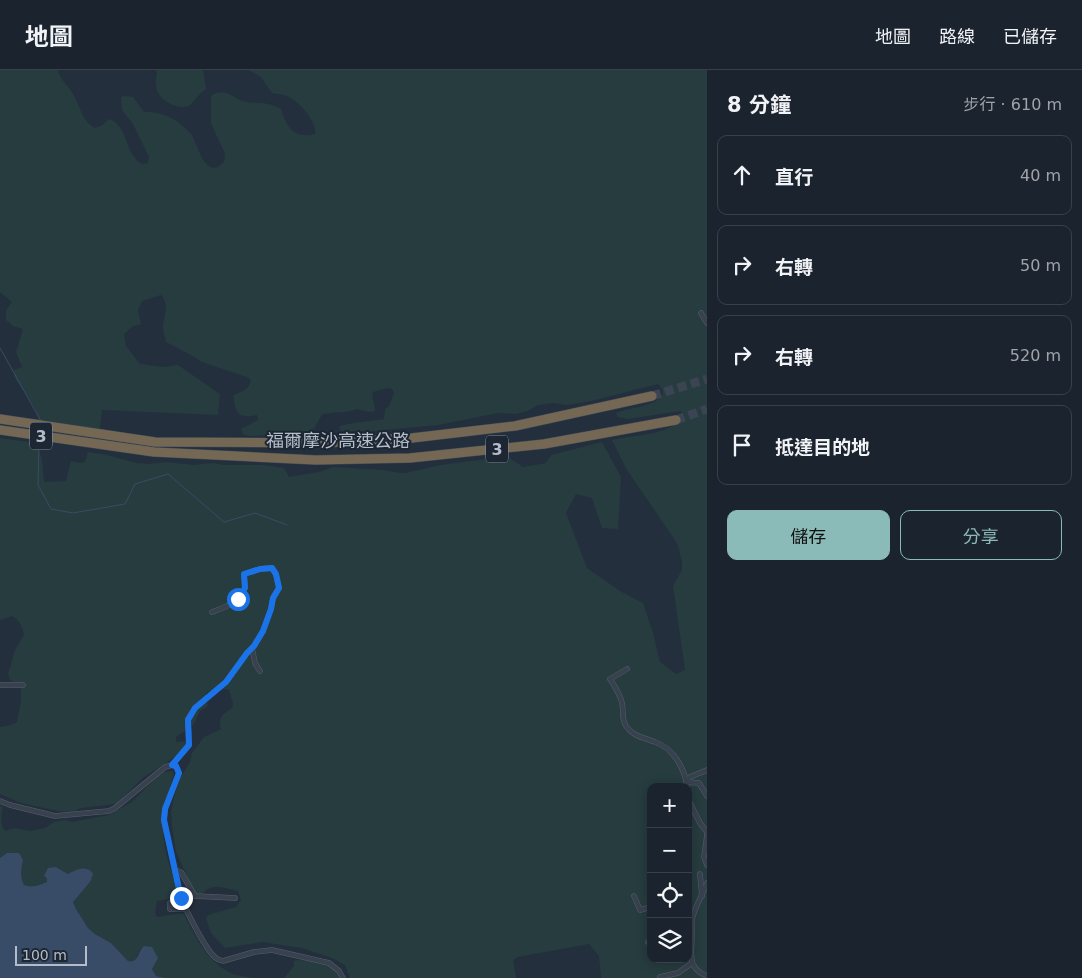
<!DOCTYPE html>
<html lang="zh-TW">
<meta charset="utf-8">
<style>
body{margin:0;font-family:"DejaVu Sans","Noto Sans TC",sans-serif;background:#282f3a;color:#f1f3f6}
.controls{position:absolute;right:15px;bottom:15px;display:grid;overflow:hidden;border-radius:10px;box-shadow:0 2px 12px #0003}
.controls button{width:45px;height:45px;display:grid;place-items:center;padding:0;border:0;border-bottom:1px solid #39404a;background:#1b232e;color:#f1f3f6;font:25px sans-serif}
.scale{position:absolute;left:15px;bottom:12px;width:72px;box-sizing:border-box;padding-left:5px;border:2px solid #b4bcc9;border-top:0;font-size:14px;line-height:18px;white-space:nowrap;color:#b4bcc9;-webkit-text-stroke:4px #1d2633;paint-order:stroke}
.stop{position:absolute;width:15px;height:15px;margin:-11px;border:4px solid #1a73e8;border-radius:50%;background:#fff}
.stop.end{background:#1a73e8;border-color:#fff;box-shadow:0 1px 5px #0008}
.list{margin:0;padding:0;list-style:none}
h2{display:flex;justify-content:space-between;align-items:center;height:65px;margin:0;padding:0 20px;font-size:21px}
h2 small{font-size:16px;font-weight:400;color:#a0a4aa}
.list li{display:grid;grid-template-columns:32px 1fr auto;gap:15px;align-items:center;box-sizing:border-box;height:80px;margin:0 10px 10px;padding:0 10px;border:1px solid #39404a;border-radius:10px}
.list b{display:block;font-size:19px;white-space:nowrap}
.list em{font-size:16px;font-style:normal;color:#a0a4aa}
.actions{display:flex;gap:10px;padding:15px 20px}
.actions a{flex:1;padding:11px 0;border:1px solid #8bbbb9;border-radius:10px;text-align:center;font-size:18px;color:#8bbbb9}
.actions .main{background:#8bbbb9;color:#111}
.icon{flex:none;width:28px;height:28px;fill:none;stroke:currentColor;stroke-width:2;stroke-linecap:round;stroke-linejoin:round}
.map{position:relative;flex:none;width:707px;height:908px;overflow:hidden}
header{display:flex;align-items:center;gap:30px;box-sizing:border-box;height:70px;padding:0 25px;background:#1b232e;border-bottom:1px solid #39404a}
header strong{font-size:24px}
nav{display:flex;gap:28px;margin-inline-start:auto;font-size:18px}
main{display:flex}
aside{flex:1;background:#1b232e}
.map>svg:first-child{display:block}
.green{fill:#263c3f;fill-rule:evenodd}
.water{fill:#394c67}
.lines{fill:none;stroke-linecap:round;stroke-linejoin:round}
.stream{stroke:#394c67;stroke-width:1}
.motorway-tunnel{stroke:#3a4453;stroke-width:9;stroke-dasharray:9 4.5;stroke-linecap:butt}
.minor-casing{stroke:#565f6c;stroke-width:5.5}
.motorway-casing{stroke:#434c59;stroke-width:10}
.minor{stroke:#38414e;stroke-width:4.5}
.motorway{stroke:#746855;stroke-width:9}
.route{stroke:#1a73e8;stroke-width:6}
.labels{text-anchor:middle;stroke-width:4;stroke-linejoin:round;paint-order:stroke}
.shield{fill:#1d2633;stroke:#878f9c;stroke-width:1}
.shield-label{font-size:16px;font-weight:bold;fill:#b4bcc9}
.street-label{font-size:18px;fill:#b4bcc9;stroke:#1d2633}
</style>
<header>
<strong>地圖</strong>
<nav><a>地圖</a><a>路線</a><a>已儲存</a></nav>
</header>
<main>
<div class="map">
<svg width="707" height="908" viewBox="0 0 707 908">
<rect width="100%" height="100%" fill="#242f3e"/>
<g class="green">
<path d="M0,0H58C60,10 68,15 73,24C81,37 81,50 95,58L101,56L109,49C129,56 124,84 142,94L148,93L149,87L133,54L122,40L121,28L123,26L133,27L144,42C162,41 178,49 191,64C198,74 205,112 224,92L225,84L211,53V28L212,25C227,17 233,29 246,32C260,34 267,31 281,39C287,58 294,69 315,64C317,51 297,28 284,25C280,24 276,24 272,23L260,6L248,0H707V908H601L599,886L589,874L518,887L513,890L516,908H350L345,895L332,888L302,878L262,872L225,878L211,863L206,849L208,845L236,837L241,830L238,821C230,819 218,815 210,818C205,820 202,825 196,826L176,782L172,756L171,742L174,727L180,708L190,692L192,683L204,667L221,659C218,647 222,645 232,638L233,634L229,620L220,618L207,622L205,627L208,636L200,641L194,654L176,667V672L190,671L188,675L169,691L144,707L116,734L81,738L72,742L58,741L21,733L0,724V657L11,655L17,652L21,631V616L10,610L8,603C11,597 11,593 13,587C14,579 20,572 24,565C22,556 20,550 12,546L0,550V368L36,373L42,389L44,412L66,411L71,391L80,393L85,392L88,382L107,385L136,393L148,394L166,392L194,395L214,393L223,395H264L284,398L289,407L319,402L333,397L384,400L399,403H405L440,395L502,387L511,389L523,397L546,393L551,385L602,372L621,407L618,459L602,458L592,428L576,424L566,443L587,498L620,521L643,533L653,563L660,592L676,604L685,600L673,516L682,500V491L677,473L627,400L612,370C636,365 666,365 685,348L684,344L680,341L628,349L618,347L616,343C626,337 678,335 658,314L591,331L567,335L552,333L538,335L527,341L516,344L498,343L438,355L372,361H341L339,357C344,353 374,351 384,349L385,339L389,336L394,323L392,319L387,318L373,322C371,329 375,334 375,341L370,342L356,339C350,343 333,342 323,344C317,351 315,361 307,366C294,372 280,365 267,365C258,365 250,368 243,364L241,359L258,350L257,345C237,349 236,343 233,325C241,322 249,320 251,310L247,307L202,292L189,284L166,272C165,267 163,261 163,256C164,244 170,234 161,225L142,231L138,240L141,254L133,256L124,264L126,276L140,294L163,297L178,295L220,324L218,345L102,340L100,359L39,350L34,336L14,307V300L22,297L16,282L23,259L13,256L6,250V240L12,232L0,222ZM651,717H688V889H651Z"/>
<path d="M156,0H203L206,19L201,23L189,36C176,40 157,30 156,15C155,9 158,6 156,0Z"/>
<path d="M172,701L174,704C169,721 163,739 163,757C163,766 165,778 167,787C170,800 180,815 176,828L157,831L155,842L156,846L159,847L180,843L184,844C194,865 206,889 227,901C235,906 245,906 254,908H165L156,906L141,878L135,890L132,892L128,891L111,873L95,864L88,858L76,839L73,831L90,812L87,798L68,804L57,797L47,808V812C40,815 32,818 24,815C20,807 21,799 23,790L7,783L0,788V736L3,737C1,745 0,754 5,761L15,758L30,761L45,758L54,752L65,750L72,752L109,745L132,732L158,706L165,702Z"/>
<path d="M297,890C317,891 329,890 341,908H284L294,896V891Z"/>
</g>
<path class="water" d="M7,783H19L23,790C21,799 20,807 24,815C32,818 40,815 47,812V808L44,806L48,798L56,797L68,804C76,800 87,794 93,804L90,812L73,832L76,839L88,858L95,864L111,873L128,891C138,894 138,881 144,876L152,877L158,888L152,899L156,906L165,908H0V788Z"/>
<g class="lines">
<g class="stream">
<polyline points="0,278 41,351"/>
<polyline points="39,370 38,415 51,439 73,443 125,434 135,414 168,404 224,452 255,443 287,455"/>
</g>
<g class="motorway-tunnel">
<polyline points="652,326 707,309"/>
<polyline points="676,350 707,339"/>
</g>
<g class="minor-casing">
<g id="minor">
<polyline points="701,243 707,253"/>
<polyline points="252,578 255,593 260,601"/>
<path d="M627,599L610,609C615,617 620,624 622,633C624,641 621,648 626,656C634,667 643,667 655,672C673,678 685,698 687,717"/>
<polyline points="0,615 23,615"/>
<path d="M172,695L189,675L188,649L195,638L226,612L247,583L254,576L263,561L271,539L273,528L279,518L276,505L272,498L260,499L244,504C244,508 245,513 245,517C243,532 223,538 212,542"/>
<polyline points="686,712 699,713 707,726"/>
<polyline points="686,712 690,707 707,700"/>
<polyline points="688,729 700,753 707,762"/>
<path d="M0,731L10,735L55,746L109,741L115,738L165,697L172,695L176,696L179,703L165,739L164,751L181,828C186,840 206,881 216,888C218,890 220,890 223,891L254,882L272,880L329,893L339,901L343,908"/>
<polyline points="707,765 704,787 707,795"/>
<polyline points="175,800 181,802 195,826 235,828"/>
<polyline points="700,804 702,826"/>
<path d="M707,813C703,824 696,835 693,846C691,852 692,859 692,866C692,882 686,898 707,906"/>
<polyline points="634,826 640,840 651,837"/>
<polyline points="170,833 170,839 186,839"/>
<polyline points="648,872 651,873"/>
<polyline points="660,907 678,903 692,893"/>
</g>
</g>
<g class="motorway-casing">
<g id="motorway">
<polyline points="0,349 155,372 322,373 412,368 515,356 652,326"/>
<polyline points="0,360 154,382 316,390 410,388 544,374 676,350"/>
</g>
</g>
<use href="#minor" class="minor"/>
<use href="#motorway" class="motorway"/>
</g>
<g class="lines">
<polyline class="route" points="181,828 164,750 165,739 179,703 176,696 172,695 189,675 188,650 195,638 226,612 247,583 254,576 263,561 271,539 273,528 279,518 276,504 272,498 260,499 244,504 245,518 238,529"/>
</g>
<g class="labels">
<g class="shield">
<rect x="30" y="352.5" width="22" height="27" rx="4"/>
<rect x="486" y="365.5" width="22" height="27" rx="4"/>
</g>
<g class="shield-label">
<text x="41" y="372">3</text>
<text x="497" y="385">3</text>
</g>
<g class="street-label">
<text x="338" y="377">福爾摩沙高速公路</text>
</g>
</g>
</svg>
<div class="controls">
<button>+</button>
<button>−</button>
<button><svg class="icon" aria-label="locate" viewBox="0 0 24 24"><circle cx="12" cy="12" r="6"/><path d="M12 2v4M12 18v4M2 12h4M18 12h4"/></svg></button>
<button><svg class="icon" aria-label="layers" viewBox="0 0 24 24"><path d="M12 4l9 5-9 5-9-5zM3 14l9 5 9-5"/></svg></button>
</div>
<div class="scale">100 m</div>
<div class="stop" style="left:238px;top:529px"></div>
<div class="stop end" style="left:181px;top:828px"></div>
</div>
<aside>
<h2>8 分鐘<small>步行 · 610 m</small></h2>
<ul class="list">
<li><svg class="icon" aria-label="ahead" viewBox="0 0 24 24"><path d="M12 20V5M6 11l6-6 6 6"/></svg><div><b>直行</b></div><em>40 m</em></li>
<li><svg class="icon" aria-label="right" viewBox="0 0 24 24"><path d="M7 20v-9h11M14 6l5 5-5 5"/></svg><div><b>右轉</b></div><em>50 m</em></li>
<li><svg class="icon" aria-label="right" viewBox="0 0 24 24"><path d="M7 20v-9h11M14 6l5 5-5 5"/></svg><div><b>右轉</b></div><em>520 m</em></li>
<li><svg class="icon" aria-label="arrive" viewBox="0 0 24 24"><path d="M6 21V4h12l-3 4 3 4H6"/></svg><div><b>抵達目的地</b></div></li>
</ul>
<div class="actions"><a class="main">儲存</a><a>分享</a></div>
</aside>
</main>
